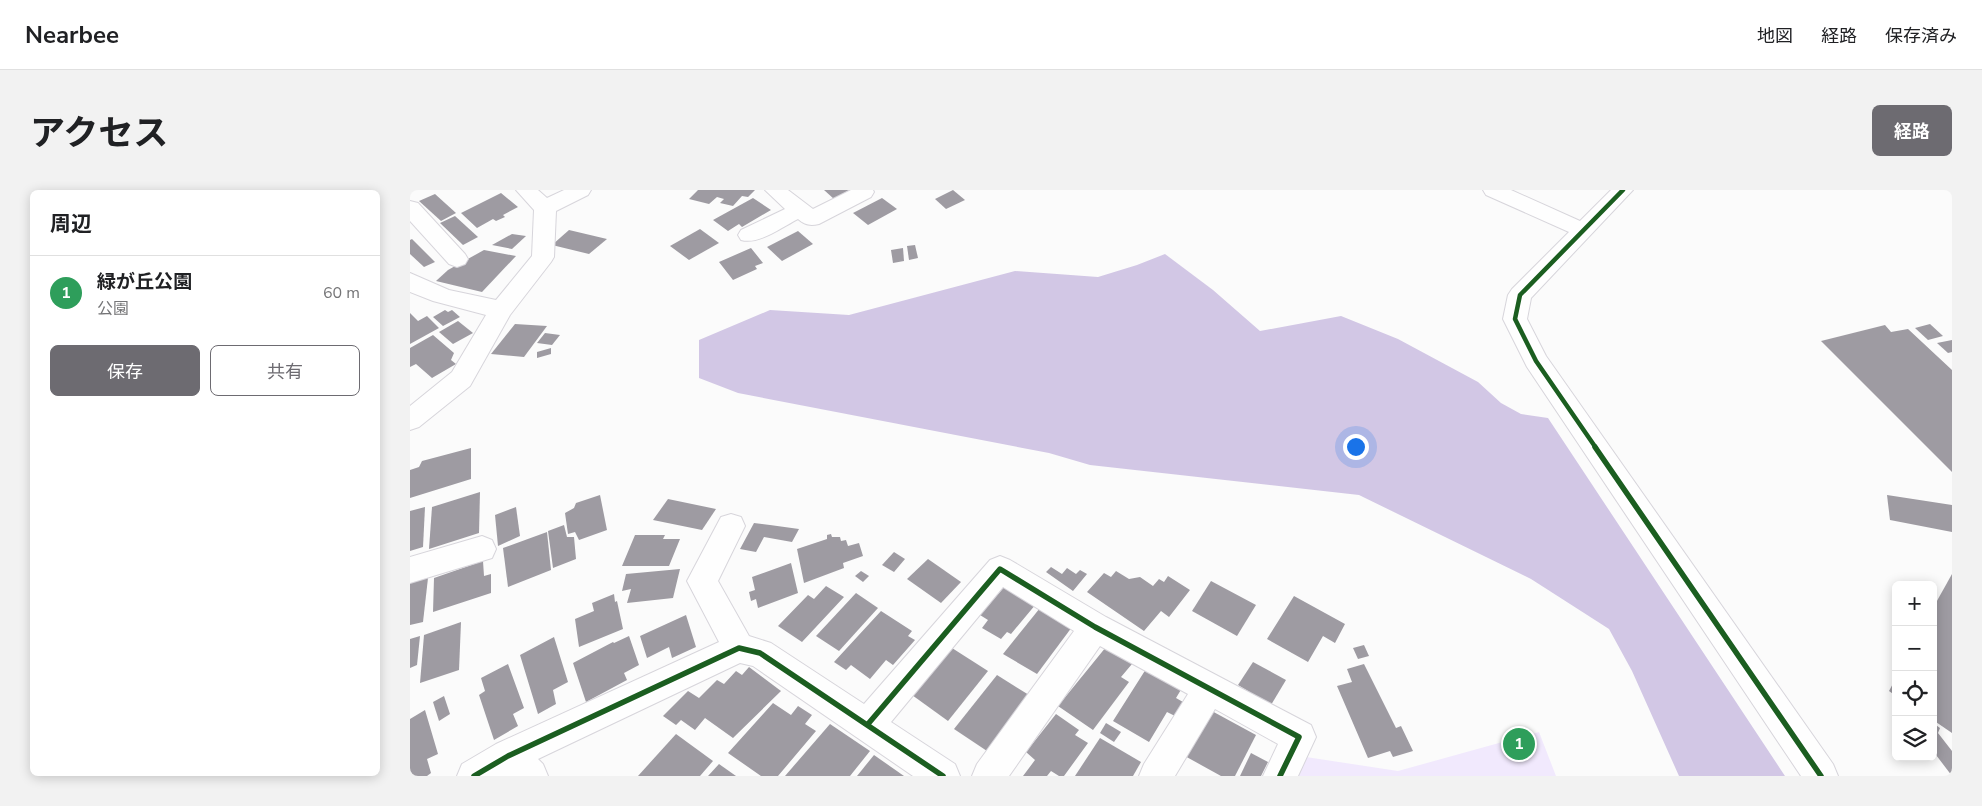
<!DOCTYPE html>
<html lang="ja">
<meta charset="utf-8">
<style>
body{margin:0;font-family:"Nunito Sans","Noto Sans JP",sans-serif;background:#f2f2f2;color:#202124}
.controls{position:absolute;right:15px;bottom:15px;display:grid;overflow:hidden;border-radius:8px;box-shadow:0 2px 12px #0003}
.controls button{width:45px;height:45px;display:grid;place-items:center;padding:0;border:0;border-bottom:1px solid #e0e0e0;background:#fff;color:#202124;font:25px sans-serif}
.you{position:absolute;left:945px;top:256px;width:18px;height:18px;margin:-12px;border:4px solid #fff;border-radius:50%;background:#1a73e8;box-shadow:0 0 0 8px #1a73e833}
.badge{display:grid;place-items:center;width:32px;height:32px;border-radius:50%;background:#6d6b71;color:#fff;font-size:16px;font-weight:700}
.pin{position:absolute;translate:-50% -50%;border:2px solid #fff;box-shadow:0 1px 5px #0006}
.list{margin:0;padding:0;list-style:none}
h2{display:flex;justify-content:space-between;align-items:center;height:65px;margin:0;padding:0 20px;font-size:21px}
h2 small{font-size:16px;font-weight:400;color:#757577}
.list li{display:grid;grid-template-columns:32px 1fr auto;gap:15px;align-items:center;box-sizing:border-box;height:75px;padding:0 20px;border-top:1px solid #e0e0e0}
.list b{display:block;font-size:19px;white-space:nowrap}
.list p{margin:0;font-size:16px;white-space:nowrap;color:#757577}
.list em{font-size:16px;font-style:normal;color:#757577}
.actions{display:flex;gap:10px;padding:15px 20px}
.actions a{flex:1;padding:11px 0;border:1px solid #6d6b71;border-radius:8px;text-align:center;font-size:18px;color:#6d6b71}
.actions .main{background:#6d6b71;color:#fff}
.icon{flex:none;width:28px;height:28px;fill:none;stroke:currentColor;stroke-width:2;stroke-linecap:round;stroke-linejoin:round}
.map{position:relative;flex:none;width:1542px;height:586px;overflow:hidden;border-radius:8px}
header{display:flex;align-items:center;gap:30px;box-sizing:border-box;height:70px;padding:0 25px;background:#fff;border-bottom:1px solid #e0e0e0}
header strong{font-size:24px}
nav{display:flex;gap:28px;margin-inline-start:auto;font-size:18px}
.intro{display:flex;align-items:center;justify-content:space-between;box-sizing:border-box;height:120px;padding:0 30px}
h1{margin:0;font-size:35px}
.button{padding:12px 22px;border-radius:8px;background:#6d6b71;color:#fff;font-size:18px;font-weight:700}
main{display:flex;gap:30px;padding:0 30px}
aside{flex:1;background:#fff;border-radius:8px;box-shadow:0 2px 12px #0003}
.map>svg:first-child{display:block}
.green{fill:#f1e9fd}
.water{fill:#d2c7e5}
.building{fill:#9e9ba2}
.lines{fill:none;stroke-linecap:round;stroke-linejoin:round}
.minor-casing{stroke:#d7d5db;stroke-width:2}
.minor{fill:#fefefe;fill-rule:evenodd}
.cycleway-far1-casing{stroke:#fff;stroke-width:7}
.cycleway-casing{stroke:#fff;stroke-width:9}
.cycleway-far1{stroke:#1b5e20;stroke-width:4.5}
.cycleway{stroke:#1b5e20;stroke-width:5.5}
</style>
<header>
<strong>Nearbee</strong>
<nav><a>地図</a><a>経路</a><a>保存済み</a></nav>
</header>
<div class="intro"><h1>アクセス</h1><a class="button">経路</a></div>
<main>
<aside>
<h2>周辺<small></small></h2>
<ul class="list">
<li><span class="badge" style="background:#2e9e5b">1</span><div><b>緑が丘公園</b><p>公園</p></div><em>60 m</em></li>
</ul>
<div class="actions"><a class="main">保存</a><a>共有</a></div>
</aside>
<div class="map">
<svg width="1542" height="586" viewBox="0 0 1542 586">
<rect width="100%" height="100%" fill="#fbfbfb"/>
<polygon class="green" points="1129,542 1146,586 886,586 896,567 988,581"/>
<polygon class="water" points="755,64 803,100 850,141 931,126 988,149 1068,192 1091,213 1111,224 1138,228 1375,586 1269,586 1222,481 1199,439 1121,389 949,305 680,275 639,263 328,203 289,188 289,150 360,120 439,125 605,81 688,87 727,75"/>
<g class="building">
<polygon points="288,0 345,0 338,7 332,6 323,16 310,13 314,9 307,7 299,14 279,9"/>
<polygon points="414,0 439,0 424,9"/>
<polygon points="543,0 555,10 536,19 525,9"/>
<polygon points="91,3 108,17 93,25 95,27 86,31 83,29 67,38 51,23"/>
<polygon points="25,4 46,23 31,31 9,11"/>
<polygon points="343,8 361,20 332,37 329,34 318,41 303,30"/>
<polygon points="472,8 487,19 458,35 443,23"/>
<polygon points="45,26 68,47 53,55 30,33"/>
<polygon points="290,39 309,53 279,70 260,56"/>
<polygon points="159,40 197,49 179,64 142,55"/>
<polygon points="388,41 403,54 372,71 357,57"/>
<polygon points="102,44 116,46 102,59 82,55"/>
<polygon points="2,49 25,72 14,77 0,64 0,50"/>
<polygon points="505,55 508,68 499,70 497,56"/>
<polygon points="341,58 353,73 345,76 347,79 323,90 309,72"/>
<polygon points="493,58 494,71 483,73 481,60"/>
<polygon points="74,60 106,66 72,102 26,91 38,80"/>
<polygon points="35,120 38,122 42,120 50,127 33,136 23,127"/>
<polygon points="0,123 8,131 17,126 29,138 0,154"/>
<polygon points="48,131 63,143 43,154 29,142"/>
<polygon points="105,134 137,136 114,167 81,164"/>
<polygon points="1520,134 1533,146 1518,150 1505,138"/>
<polygon points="1475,135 1481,142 1498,139 1542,180 1542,282 1411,151"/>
<polygon points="135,143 150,145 142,155 127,153"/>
<polygon points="23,145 44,163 41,170 46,174 22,188 6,174 0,177 0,158"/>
<polygon points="1542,150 1542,162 1538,163 1527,153"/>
<polygon points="141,158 141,164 127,168 127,162"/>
<polygon points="61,258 61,289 0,308 0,280 9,277 12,271"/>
<polygon points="70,302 69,343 19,359 22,317"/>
<polygon points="190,305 197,340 169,350 165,342 158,344 155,323 164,318 166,313"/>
<polygon points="1477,305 1542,315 1542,342 1480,330"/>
<polygon points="258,309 306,319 292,340 243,330"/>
<polygon points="15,317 13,357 0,361 0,321"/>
<polygon points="106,317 110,346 88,356 85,325"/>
<polygon points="344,333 360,335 389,339 382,352 354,347 346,362 330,359"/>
<polygon points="154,335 157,347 164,347 166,369 143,378 138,341"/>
<polygon points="137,342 141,380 98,397 93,358"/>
<polygon points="421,344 422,347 430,347 431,351 436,350 438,356 449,353 453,366 433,373 434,378 394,393 387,359 417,349 417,345"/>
<polygon points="225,345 255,345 253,349 270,349 259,376 212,376"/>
<polygon points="484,362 495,369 484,382 472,375"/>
<polygon points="518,369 551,392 531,413 497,389"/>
<polygon points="73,371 74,386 81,384 81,403 23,422 24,388"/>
<polygon points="381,373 388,403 348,418 346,409 341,411 339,402 345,400 342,387"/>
<polygon points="641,377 652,384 657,378 666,384 670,380 677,384 663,401 636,382"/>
<polygon points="270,379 263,408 217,413 221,399 212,401 216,384"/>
<polygon points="451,381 459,386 453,392 445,386"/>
<polygon points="706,381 719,389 730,387 743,396 749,389 754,392 758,386 780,400 759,427 751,421 734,441 677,402 694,383 701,387"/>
<polygon points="1542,384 1542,543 1523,530 1523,418"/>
<polygon points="18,388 13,432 0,435 0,393"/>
<polygon points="801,391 846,415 827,446 782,421"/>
<polygon points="416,396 434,407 392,452 368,436 398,405 404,409"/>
<polygon points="595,396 626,414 601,444 597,442 591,449 572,438 578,430 570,425"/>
<polygon points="446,403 468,418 429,461 406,446"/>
<polygon points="204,404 205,412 207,411 213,439 169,457 165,429 184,421 182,413"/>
<polygon points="884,406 935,434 925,453 913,446 898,472 857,449"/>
<polygon points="630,418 662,437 627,484 593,464"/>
<polygon points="471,421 502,441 498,446 505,450 483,475 476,470 460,489 441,475 436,480 424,472"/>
<polygon points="276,425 286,457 262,468 259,457 237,468 230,446"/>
<polygon points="51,432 49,480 10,493 14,445"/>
<polygon points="10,446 7,475 0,478 0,449"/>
<polygon points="219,446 229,475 214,483 217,490 176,512 163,473 203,452 204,453"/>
<polygon points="144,447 158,492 143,500 146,514 128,524 110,465"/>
<polygon points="954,455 959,466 948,469 943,458"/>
<polygon points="696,457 722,474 711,487 719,492 683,540 648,516"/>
<polygon points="542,458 578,481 538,531 502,505"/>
<polygon points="843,472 876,490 861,515 828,495"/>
<polygon points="98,474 114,518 103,524 108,536 84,550 69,505 75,501 71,488"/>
<polygon points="954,474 986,538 991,536 1003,561 983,567 980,561 958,568 927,496 942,492 937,479"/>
<polygon points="339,477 371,501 323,548 295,528 285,540 271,530 266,535 253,526 278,501 289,508 307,490 314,494 326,481 332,485"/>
<polygon points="736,479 772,498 766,508 773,512 765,526 757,522 739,552 703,531"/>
<polygon points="587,485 619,505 577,561 544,539"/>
<polygon points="1486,488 1486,506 1479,501"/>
<polygon points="34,506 40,524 29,531 23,512"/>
<polygon points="363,513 381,525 388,516 402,525 395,534 406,541 368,586 351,586 318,563"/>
<polygon points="15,520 28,564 17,569 21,583 17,586 0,586 0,529"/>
<polygon points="800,520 846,545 825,586 811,586 773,565"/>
<polygon points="646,524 669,540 665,545 678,553 654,586 649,586 641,581 637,586 613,586 625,570 616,562"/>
<polygon points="696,533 711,542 704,552 690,543"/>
<polygon points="1523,533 1530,538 1528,543 1542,561 1542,586 1523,561"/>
<polygon points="420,534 460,561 440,586 375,586"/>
<polygon points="266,544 303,571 290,586 228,586"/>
<polygon points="690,548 731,572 723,586 665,586"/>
<polygon points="841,563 858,572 851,586 830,586"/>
<polygon points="464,565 494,586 447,586"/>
<polygon points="309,574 326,586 298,586"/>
</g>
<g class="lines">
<g class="minor-casing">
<g id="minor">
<polygon points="106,0 128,0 137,8 154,0 181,0 178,5 146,21 144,67 141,72 100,125 60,196 9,237 0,240 0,216 42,182 76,125 23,111 0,102 0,83 39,100 86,110 122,66 124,20"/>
<path d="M355,0H378L403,19L441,0H463L464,2L461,7L409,34C400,36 395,35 388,29C372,37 349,55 331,50L328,45L331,40L375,19Z"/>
<polygon points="1073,0 1101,0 1170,31 1201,0 1223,0 1121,108 1117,129 1136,166 1423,574 1428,586 1391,586 1117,177 1093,129 1098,105 1102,99 1159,42 1076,5"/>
<polygon points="0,11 8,13 55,64 58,69 55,74 47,77 39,74 0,31"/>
<polygon points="321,324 331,327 335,336 308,391 339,446 361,453 454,514 580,370 590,366 600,370 696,427 901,535 906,547 888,586 853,586 868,554 805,519 765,586 729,586 734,574 778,504 690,456 599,586 562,586 567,574 664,441 593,397 481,532 545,574 550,586 503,586 343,476 330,473 128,569 133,574 138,586 47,586 52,574 86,554 309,452 277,391 311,327"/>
<polygon points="72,346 82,350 86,359 82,368 0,393 0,367"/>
</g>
</g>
<use href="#minor" class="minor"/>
<g class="cycleway-far1-casing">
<polyline id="cycleway-far1" points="1186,258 1126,171 1105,129 1110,105 1213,0"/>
</g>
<g class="cycleway-casing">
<g id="cycleway">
<polyline points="1185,257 1411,586"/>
<polyline points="458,534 590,379 685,437 889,547 870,586"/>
<polyline points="64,586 98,566 329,458 350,463 533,586"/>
</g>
</g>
<use href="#cycleway-far1" class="cycleway-far1"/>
<use href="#cycleway" class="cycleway"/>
</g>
</svg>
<div class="controls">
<button>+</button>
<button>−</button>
<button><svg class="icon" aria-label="locate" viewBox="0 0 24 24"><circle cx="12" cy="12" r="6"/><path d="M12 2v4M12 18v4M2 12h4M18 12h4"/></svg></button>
<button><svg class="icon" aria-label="layers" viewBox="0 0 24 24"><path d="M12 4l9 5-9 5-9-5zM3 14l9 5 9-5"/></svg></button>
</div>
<div class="you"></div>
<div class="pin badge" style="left:1109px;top:554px;background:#2e9e5b">1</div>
</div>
</main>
